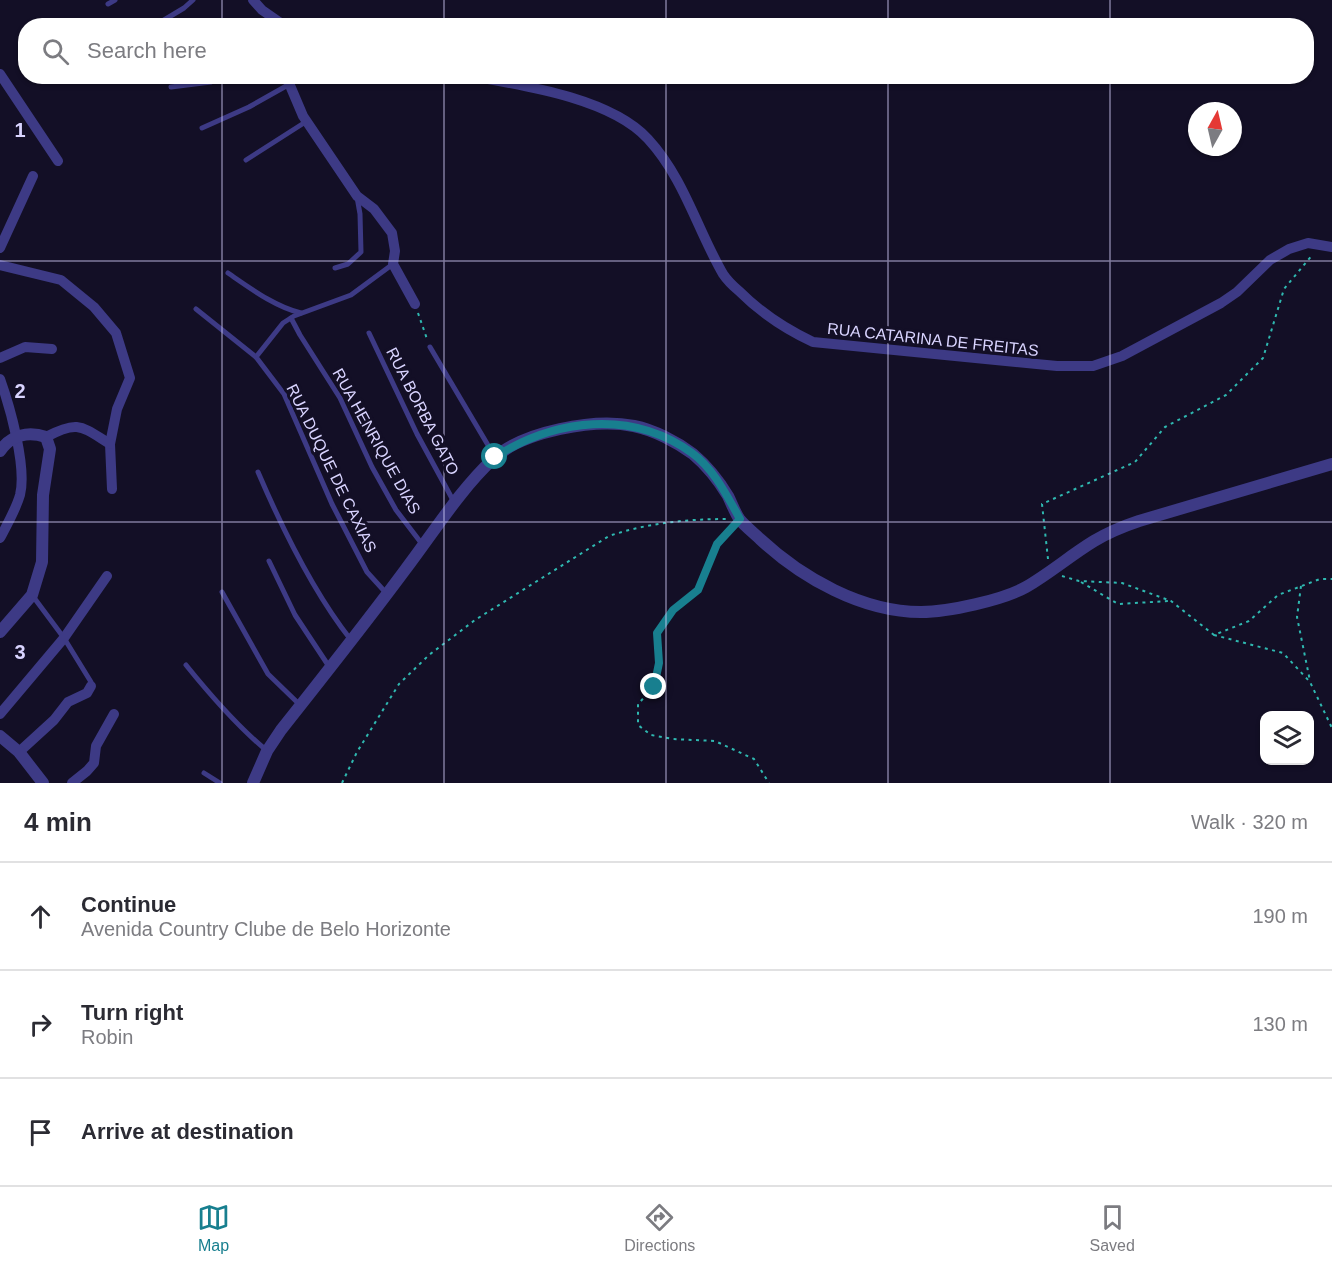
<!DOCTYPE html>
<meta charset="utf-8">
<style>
body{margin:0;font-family:Helvetica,sans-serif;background:#f7f7f7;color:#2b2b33}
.controls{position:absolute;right:18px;bottom:18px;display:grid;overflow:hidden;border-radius:12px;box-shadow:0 2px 4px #0004}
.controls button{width:54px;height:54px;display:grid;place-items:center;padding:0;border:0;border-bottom:2px solid #e1e1e2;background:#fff;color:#2b2b33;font:30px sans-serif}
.compass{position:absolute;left:1188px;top:102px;width:54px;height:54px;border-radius:50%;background:#fff;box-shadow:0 2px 4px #0004;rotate:8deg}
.stop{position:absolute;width:18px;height:18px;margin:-14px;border:4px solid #187f8f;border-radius:50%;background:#fff}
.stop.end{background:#187f8f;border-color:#fff;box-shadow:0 2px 6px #0008}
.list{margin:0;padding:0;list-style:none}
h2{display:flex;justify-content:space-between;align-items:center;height:78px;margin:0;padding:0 24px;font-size:26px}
h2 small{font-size:20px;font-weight:400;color:#7c7c81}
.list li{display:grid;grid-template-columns:39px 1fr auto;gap:18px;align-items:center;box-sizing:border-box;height:108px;padding:0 24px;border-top:2px solid #e1e1e2}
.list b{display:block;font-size:22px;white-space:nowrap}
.list p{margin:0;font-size:20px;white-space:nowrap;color:#7c7c81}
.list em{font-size:20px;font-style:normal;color:#7c7c81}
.icon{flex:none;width:33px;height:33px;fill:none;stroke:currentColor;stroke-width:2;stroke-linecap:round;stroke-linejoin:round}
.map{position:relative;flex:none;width:1332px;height:783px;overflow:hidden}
.search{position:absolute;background:#fff;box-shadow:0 2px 4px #0004;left:18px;right:18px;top:18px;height:66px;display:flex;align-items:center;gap:15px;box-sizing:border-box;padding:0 21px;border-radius:24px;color:#7c7c81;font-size:22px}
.sheet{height:402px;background:#fff}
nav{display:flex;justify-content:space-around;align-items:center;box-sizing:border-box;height:84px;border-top:2px solid #e1e1e2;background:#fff;font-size:16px;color:#7c7c81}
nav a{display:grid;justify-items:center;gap:3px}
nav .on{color:#187f8f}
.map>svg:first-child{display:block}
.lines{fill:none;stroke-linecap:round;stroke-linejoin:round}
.path{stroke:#2fb8b0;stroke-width:2;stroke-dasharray:3 4.5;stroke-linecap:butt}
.service{stroke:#3d3a85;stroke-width:5}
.minor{stroke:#3d3a85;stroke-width:10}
.tertiary{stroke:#3d3a85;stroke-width:12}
.route{stroke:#187f8f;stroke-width:8}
.grid{fill:none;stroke:#d9d4ff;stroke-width:1.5;stroke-opacity:0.55}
.labels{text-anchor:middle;stroke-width:6;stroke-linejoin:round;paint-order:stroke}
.street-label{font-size:16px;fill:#d9d4ff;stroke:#130f26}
.grid-label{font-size:20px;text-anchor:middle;font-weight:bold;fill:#d9d4ff;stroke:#130f26;stroke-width:6;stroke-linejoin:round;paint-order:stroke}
</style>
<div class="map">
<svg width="1332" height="783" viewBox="0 0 1332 783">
<rect width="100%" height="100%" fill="#130f26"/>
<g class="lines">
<g class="path">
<polyline points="418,313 427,339"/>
<polyline points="732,528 717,544 698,590 673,610 657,633 659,663 654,687 638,704 638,725 651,735 673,739 715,741 754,759 769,783"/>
<polyline points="1048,559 1042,504 1135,462 1165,427 1226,395 1263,358 1284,289 1313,254"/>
<polyline points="1062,576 1079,581 1122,583 1171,601 1214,635 1249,621 1278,595 1320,579 1332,579"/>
<polyline points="1081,582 1118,604 1169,601"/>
<polyline points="1301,586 1297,617 1310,681"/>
<polyline points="1214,635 1283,653 1310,682 1332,728"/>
<path d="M342,783L357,752L399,684L429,655L475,620L609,536C648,523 686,519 728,519"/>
</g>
<g class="service">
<polyline points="108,4 115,0"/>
<polyline points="154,26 184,8 193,0"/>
<polyline points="257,26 265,21"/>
<polyline points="171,87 211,82 223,76"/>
<polyline points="202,128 249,107 288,85"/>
<polyline points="246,160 307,121"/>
<polyline points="335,268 348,264 361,252 360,214 357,197"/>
<path d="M228,273C250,288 275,307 301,313"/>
<polyline points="196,309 256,357 284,394 332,504 367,572 387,594"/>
<polyline points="291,318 300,335 340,398 372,467 396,510 422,544"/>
<polyline points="369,333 417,434 454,502"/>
<polyline points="430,347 495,457"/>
<polyline points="256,357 283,323 294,316 351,295 393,264"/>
<path d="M258,472C282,528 313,592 351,640"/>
<polyline points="269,561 295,615 330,668"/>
<polyline points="222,592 268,674 300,705"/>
<polyline points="32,595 64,638 91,682 91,686"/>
<path d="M186,665C211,696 236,725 266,750"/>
<polyline points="204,773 220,783"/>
</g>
<g class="minor">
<polyline points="253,0 262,10 285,26"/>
<polyline points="0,74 58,161"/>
<polyline points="286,76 303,116 357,196 374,209 392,233 395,251 393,264 415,304"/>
<path d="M470,76C522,85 611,98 648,139C684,178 697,229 723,274C727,280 733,286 739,291C761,313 785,329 813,342L1057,366H1093L1122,356L1221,303L1237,292L1270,260L1289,249L1308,243L1332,247"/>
<polyline points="0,248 33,176"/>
<polyline points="0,265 61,280 94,307 116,333 130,378 117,409 110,444 112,489"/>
<polyline points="0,358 25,347 52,349"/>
<path d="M0,379C10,407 27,467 20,495C16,509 7,525 0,538"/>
<path d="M46,437C78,420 81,426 110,444"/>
<polyline points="0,714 64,638 107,576"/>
<polyline points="19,752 54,720 68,702 87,693 91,686"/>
<polyline points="72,783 87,771 94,763 96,746 114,714"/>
</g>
<g class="tertiary">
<path d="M0,451C11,435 28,431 46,437L50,449L43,495L42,562L32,595L0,632"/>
<polyline points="0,736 19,752 43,783"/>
<path d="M253,783L267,751L281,730C323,677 365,624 405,570C434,532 459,491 493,459C523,431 595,418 634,426C654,430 677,442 693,454C706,465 719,481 728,496C732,504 735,513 740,520C746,527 754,533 760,539C802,578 862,612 921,612C948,612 1003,600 1026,587C1050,573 1071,555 1094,541C1109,532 1124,526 1139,521L1332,464"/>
</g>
</g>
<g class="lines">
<path class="route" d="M495,457C555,419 631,409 692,453C714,469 727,496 740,519L717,544L698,590L673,610L657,633L659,663L654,687"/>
</g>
<path class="grid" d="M222,0V26M444,0V26M666,0V26M888,0V26M1110,0V26M222,76V783M444,76V783M666,76V783M888,76V783M1110,76V783M0,261H1332M0,522H1332"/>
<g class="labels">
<g class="street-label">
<text transform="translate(933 339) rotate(6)" y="6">RUA CATARINA DE FREITAS</text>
<text transform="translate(423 411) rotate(63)" y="6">RUA BORBA GATO</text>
<text transform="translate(377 441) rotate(61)" y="6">RUA HENRIQUE DIAS</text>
<text transform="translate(332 468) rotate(64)" y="6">RUA DUQUE DE CAXIAS</text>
</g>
</g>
<g class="grid-label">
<text x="20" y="137">1</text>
<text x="20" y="398">2</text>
<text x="20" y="659">3</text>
</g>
</svg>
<div class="controls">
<button><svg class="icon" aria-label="layers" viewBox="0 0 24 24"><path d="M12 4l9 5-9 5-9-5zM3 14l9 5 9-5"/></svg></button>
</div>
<svg class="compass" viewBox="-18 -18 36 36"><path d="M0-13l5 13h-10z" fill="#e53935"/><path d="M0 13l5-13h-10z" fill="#7c7c81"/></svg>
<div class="stop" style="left:495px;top:457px"></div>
<div class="stop end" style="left:654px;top:687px"></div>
<div class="search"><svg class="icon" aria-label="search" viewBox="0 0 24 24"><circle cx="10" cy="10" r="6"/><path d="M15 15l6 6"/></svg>Search here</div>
</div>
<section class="sheet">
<h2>4 min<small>Walk · 320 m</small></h2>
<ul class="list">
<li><svg class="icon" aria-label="ahead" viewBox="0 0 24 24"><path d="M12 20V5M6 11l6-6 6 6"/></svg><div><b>Continue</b><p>Avenida Country Clube de Belo Horizonte</p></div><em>190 m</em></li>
<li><svg class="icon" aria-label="right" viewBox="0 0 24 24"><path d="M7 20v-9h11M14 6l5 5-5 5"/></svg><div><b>Turn right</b><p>Robin</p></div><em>130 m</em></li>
<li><svg class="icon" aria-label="arrive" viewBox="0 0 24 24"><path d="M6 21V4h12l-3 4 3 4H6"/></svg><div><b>Arrive at destination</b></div></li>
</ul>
</section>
<nav>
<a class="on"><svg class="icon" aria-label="map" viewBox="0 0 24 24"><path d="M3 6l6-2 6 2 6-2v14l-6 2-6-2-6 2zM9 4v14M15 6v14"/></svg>Map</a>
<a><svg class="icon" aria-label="directions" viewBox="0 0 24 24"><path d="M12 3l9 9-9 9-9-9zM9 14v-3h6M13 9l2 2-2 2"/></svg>Directions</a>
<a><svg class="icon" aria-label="saved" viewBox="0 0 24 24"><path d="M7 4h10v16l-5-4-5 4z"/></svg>Saved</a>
</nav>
